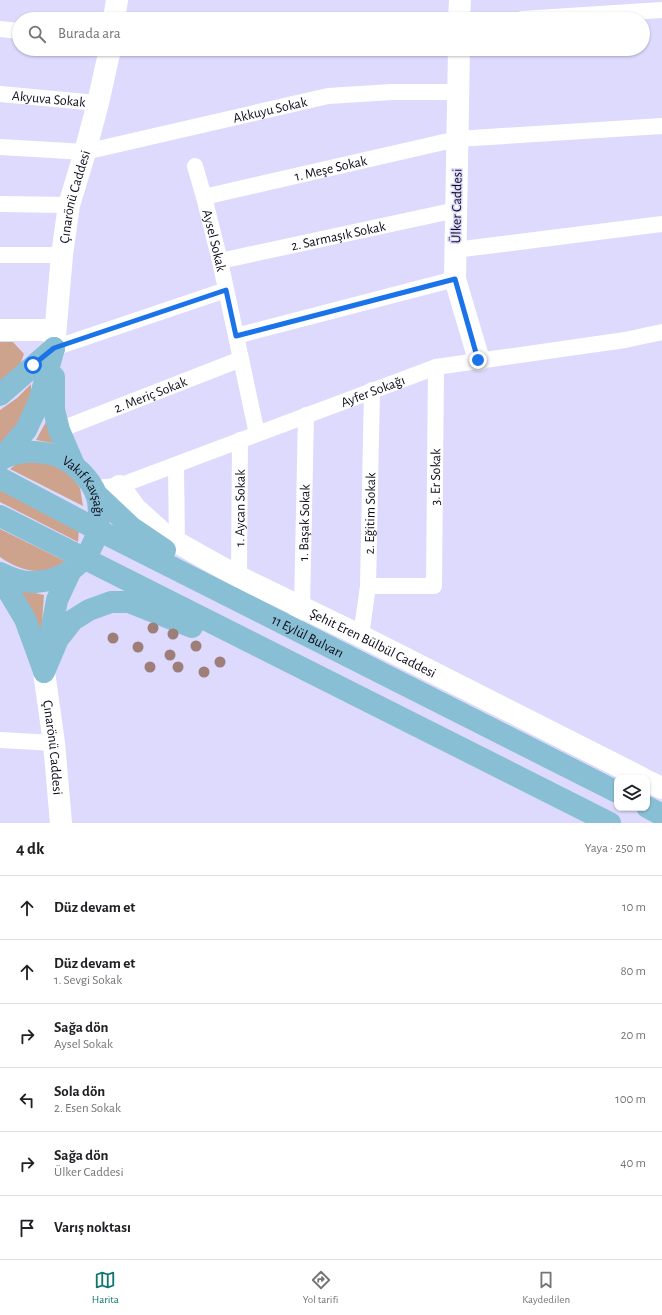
<!DOCTYPE html>
<html lang="tr">
<meta charset="utf-8">
<style>
body{margin:0;font-family:"Alegreya Sans",sans-serif;background:#f6f6f6;color:#202124}
.controls{position:absolute;right:12px;bottom:12px;display:grid;overflow:hidden;border-radius:8px;box-shadow:0 1px 3px #0004}
.controls button{width:36px;height:36px;display:grid;place-items:center;padding:0;border:0;border-bottom:1px solid #e0e0e0;background:#fff;color:#202124;font:20px sans-serif}
.stop{position:absolute;width:12px;height:12px;margin:-9px;border:3px solid #1a73e8;border-radius:50%;background:#fff}
.stop.end{background:#1a73e8;border-color:#fff;box-shadow:0 1px 4px #0008}
.list{margin:0;padding:0;list-style:none}
h2{display:flex;justify-content:space-between;align-items:center;height:52px;margin:0;padding:0 16px;font-size:17px}
h2 small{font-size:13px;font-weight:400;color:#757577}
.list li{display:grid;grid-template-columns:26px 1fr auto;gap:12px;align-items:center;box-sizing:border-box;height:64px;padding:0 16px;border-top:1px solid #e0e0e0}
.list b{display:block;font-size:15px;white-space:nowrap}
.list p{margin:0;font-size:13px;white-space:nowrap;color:#757577}
.list em{font-size:13px;font-style:normal;color:#757577}
.icon{flex:none;width:22px;height:22px;fill:none;stroke:currentColor;stroke-width:2;stroke-linecap:round;stroke-linejoin:round}
.map{position:relative;flex:none;width:662px;height:823px;overflow:hidden}
.search{position:absolute;background:#fff;box-shadow:0 1px 3px #0004;left:12px;right:12px;top:12px;height:44px;display:flex;align-items:center;gap:10px;box-sizing:border-box;padding:0 14px;border-radius:22px;color:#757577;font-size:15px}
.sheet{height:436px;background:#fff}
nav{display:flex;justify-content:space-around;align-items:center;box-sizing:border-box;height:56px;border-top:1px solid #e0e0e0;background:#fff;font-size:11px;color:#757577}
nav a{display:grid;justify-items:center;gap:2px}
nav .on{color:#0f766e}
.map>svg:first-child{display:block}
.green{fill:#cda38e}
.lines{fill:none;stroke-linecap:round;stroke-linejoin:round}
.minor{stroke:#fff;stroke-width:16}
.secondary{stroke:#fff;stroke-width:22}
.primary{stroke:#88bfd5;stroke-width:22}
.tree{fill:#9e7e79}
.route{stroke:#1a73e8;stroke-width:5}
.labels{text-anchor:middle;stroke-width:3;stroke-linejoin:round;paint-order:stroke}
.street-label{font-size:14px;fill:#0e0c1b;stroke:#dddafe}
</style>
<div class="map">
<svg width="662" height="823" viewBox="0 0 662 823">
<rect width="100%" height="100%" fill="#dddafe"/>
<g class="green">
<polygon points="0,342 13,342 24,354 18,370 0,388"/>
<polygon points="31,384 31,405 24,424 0,444 0,410 17,398"/>
<polygon points="47,420 57,444 36,440"/>
<polygon points="39,456 71,474 80,488 83,506 10,469 24,458"/>
<polygon points="0,490 79,530 78,542 0,502"/>
<path d="M0,529L69,563C60,565 46,572 38,571C25,571 11,565 0,557Z"/>
<polygon points="14,588 44,595 41,636"/>
</g>
<g class="lines">
<g class="minor">
<polyline points="522,19 662,10"/>
<polyline points="0,29 19,31"/>
<path id="s1" d="M0,94L98,103"/>
<path id="s2" d="M0,147L85,152L328,96L392,92H458"/>
<path id="s3" d="M195,166L204,197L220,261L257,434"/>
<path id="s4" d="M204,197L457,139L662,126"/>
<polyline points="0,204 69,205"/>
<polyline points="455,250 662,224"/>
<polyline points="0,255 62,255"/>
<path id="s5" d="M220,261L456,210"/>
<polyline points="236,336 455,279"/>
<polyline points="54,348 226,290"/>
<path id="s6" d="M59,430L241,359"/>
<polyline points="176,466 177,542"/>
<path id="s7" d="M93,488L119,486L436,367L625,340L662,332"/>
<path id="s8" d="M239,577L240,440"/>
<path id="s9" d="M368,586H434L436,367"/>
<path id="s10" d="M297,615L302,608L306,415"/>
<path id="s11" d="M361,636L368,586L372,390"/>
<polyline points="0,740 54,743"/>
</g>
<g class="secondary">
<polyline points="114,19 117,0"/>
<polyline points="459,19 460,0"/>
<polyline points="459,49 455,279 479,360"/>
<polyline points="0,330 55,330"/>
<path id="s12" d="M54,348L62,255L69,205L85,152L98,103L110,49"/>
<path id="s13" d="M119,486L136,509L166,536L201,556L239,577L361,636L642,778"/>
<path id="s14" d="M44,672L54,743L61,823"/>
<polyline points="647,781 662,788"/>
</g>
<g class="primary">
<polyline points="54,377 54,410 59,430 74,465"/>
<polyline points="0,395 54,348"/>
<polyline points="1,459 26,430 39,402 54,348"/>
<path id="s15" d="M0,460C15,451 33,450 50,454C62,456 72,463 81,472C87,478 93,486 96,494C99,501 99,510 99,518C97,554 71,580 35,582C22,583 11,578 0,573"/>
<path id="s16" d="M0,478L98,530L617,792"/>
<polyline points="96,494 131,527 165,550"/>
<polyline points="0,516 610,823"/>
<polyline points="0,577 25,619 44,671"/>
<polyline points="48,649 57,600 71,570"/>
<polyline points="44,672 58,639 73,620 89,610 111,602 129,602 192,627"/>
<polyline points="647,807 662,815"/>
</g>
</g>
<g class="tree">
<circle cx="153" cy="628" r="5.5"/>
<circle cx="173" cy="634" r="5.5"/>
<circle cx="113" cy="638" r="5.5"/>
<circle cx="196" cy="646" r="5.5"/>
<circle cx="138" cy="647" r="5.5"/>
<circle cx="170" cy="655" r="5.5"/>
<circle cx="220" cy="662" r="5.5"/>
<circle cx="150" cy="667" r="5.5"/>
<circle cx="178" cy="667" r="5.5"/>
<circle cx="204" cy="672" r="5.5"/>
</g>
<g class="lines">
<polyline class="route" points="33,365 54,348 226,290 236,336 455,279 478,360"/>
</g>
<g class="labels">
<g class="street-label">
<text dy="5" stroke="none"><textPath href="#s1" startOffset="49">Akyuva Sokak</textPath></text>
<text dy="5" stroke="none"><textPath href="#s2" startOffset="275">Akkuyu Sokak</textPath></text>
<text dy="5" stroke="none"><textPath href="#s4" startOffset="130">1. Meşe Sokak</textPath></text>
<text dy="5" stroke="none"><textPath href="#s12" startOffset="153">Çınarönü Caddesi</textPath></text>
<text transform="translate(456 206) rotate(-89)" y="5">Ülker Caddesi</text>
<text dy="5" stroke="none"><textPath href="#s5" startOffset="121">2. Sarmaşık Sokak</textPath></text>
<text dy="5" stroke="none"><textPath href="#s3" startOffset="77">Aysel Sokak</textPath></text>
<text dy="5" stroke="none"><textPath href="#s7" startOffset="297">Ayfer Sokağı</textPath></text>
<text dy="5" stroke="none"><textPath href="#s6" startOffset="98">2. Meriç Sokak</textPath></text>
<text dy="5" stroke="none"><textPath href="#s9" startOffset="175">3. Er Sokak</textPath></text>
<text dy="5" stroke="none"><textPath href="#s15" startOffset="102">Vakıf Kavşağı</textPath></text>
<text dy="5" stroke="none"><textPath href="#s8" startOffset="69">1. Aycan Sokak</textPath></text>
<text dy="5" stroke="none"><textPath href="#s11" startOffset="123">2. Eğitim Sokak</textPath></text>
<text dy="5" stroke="none"><textPath href="#s10" startOffset="94">1. Başak Sokak</textPath></text>
<text dy="5" stroke="none"><textPath href="#s16" startOffset="346">11 Eylül Bulvarı</textPath></text>
<text dy="5" stroke="none"><textPath href="#s13" startOffset="302">Şehit Eren Bülbül Caddesi</textPath></text>
<text dy="5" stroke="none"><textPath href="#s14" startOffset="76">Çınarönü Caddesi</textPath></text>
</g>
</g>
</svg>
<div class="controls">
<button><svg class="icon" aria-label="layers" viewBox="0 0 24 24"><path d="M12 4l9 5-9 5-9-5zM3 14l9 5 9-5"/></svg></button>
</div>
<div class="stop" style="left:33px;top:365px"></div>
<div class="stop end" style="left:478px;top:360px"></div>
<div class="search"><svg class="icon" aria-label="search" viewBox="0 0 24 24"><circle cx="10" cy="10" r="6"/><path d="M15 15l6 6"/></svg>Burada ara</div>
</div>
<section class="sheet">
<h2>4 dk<small>Yaya · 250 m</small></h2>
<ul class="list">
<li><svg class="icon" aria-label="ahead" viewBox="0 0 24 24"><path d="M12 20V5M6 11l6-6 6 6"/></svg><div><b>Düz devam et</b></div><em>10 m</em></li>
<li><svg class="icon" aria-label="ahead" viewBox="0 0 24 24"><path d="M12 20V5M6 11l6-6 6 6"/></svg><div><b>Düz devam et</b><p>1. Sevgi Sokak</p></div><em>80 m</em></li>
<li><svg class="icon" aria-label="right" viewBox="0 0 24 24"><path d="M7 20v-9h11M14 6l5 5-5 5"/></svg><div><b>Sağa dön</b><p>Aysel Sokak</p></div><em>20 m</em></li>
<li><svg class="icon" aria-label="left" viewBox="0 0 24 24"><path d="M17 20v-9H6M10 6l-5 5 5 5"/></svg><div><b>Sola dön</b><p>2. Esen Sokak</p></div><em>100 m</em></li>
<li><svg class="icon" aria-label="right" viewBox="0 0 24 24"><path d="M7 20v-9h11M14 6l5 5-5 5"/></svg><div><b>Sağa dön</b><p>Ülker Caddesi</p></div><em>40 m</em></li>
<li><svg class="icon" aria-label="arrive" viewBox="0 0 24 24"><path d="M6 21V4h12l-3 4 3 4H6"/></svg><div><b>Varış noktası</b></div></li>
</ul>
</section>
<nav>
<a class="on"><svg class="icon" aria-label="map" viewBox="0 0 24 24"><path d="M3 6l6-2 6 2 6-2v14l-6 2-6-2-6 2zM9 4v14M15 6v14"/></svg>Harita</a>
<a><svg class="icon" aria-label="directions" viewBox="0 0 24 24"><path d="M12 3l9 9-9 9-9-9zM9 14v-3h6M13 9l2 2-2 2"/></svg>Yol tarifi</a>
<a><svg class="icon" aria-label="saved" viewBox="0 0 24 24"><path d="M7 4h10v16l-5-4-5 4z"/></svg>Kaydedilen</a>
</nav>
